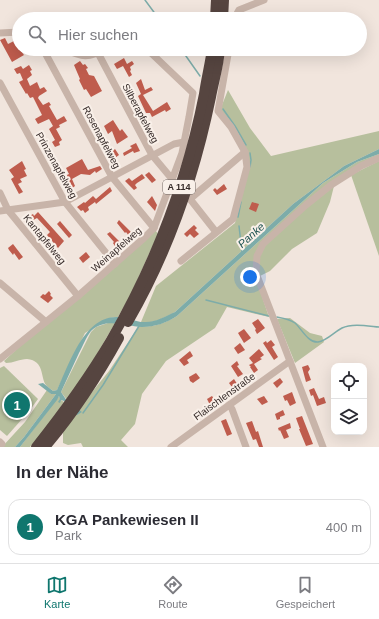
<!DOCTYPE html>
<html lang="de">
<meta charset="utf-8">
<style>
body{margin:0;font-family:Helvetica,sans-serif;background:#f7f7f7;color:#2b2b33}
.controls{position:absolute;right:12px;bottom:12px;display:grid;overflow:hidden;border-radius:8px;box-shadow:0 4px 16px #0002}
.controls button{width:36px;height:36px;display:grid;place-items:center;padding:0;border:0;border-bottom:1px solid #e1e1e2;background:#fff;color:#2b2b33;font:20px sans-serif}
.you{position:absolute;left:250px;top:277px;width:14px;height:14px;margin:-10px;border:3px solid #fff;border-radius:50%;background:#1a73e8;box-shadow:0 0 0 6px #1a73e833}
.badge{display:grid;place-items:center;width:26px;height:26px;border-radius:50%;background:#0f766e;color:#fff;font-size:13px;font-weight:700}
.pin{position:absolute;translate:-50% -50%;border:2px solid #fff;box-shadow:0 1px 4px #0006}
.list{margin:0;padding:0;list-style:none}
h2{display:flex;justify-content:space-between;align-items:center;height:52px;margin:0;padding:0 16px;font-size:17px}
h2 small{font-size:13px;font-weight:400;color:#7c7c81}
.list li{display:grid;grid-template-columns:26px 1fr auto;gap:12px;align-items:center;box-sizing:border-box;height:56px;margin:0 8px 8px;padding:0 8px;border:1px solid #e1e1e2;border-radius:12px}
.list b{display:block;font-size:15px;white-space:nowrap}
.list p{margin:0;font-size:13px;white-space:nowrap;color:#7c7c81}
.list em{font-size:13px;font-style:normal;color:#7c7c81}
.icon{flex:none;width:22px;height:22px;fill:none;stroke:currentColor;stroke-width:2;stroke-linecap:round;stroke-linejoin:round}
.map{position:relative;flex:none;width:379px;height:447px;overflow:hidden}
.search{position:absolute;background:#fff;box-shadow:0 4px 16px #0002;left:12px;right:12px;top:12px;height:44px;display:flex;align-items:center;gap:10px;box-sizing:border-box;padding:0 14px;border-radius:22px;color:#7c7c81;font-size:15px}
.sheet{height:116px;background:#fff}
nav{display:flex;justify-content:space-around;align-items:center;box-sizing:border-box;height:56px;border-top:1px solid #e1e1e2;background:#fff;font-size:11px;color:#7c7c81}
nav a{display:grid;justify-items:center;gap:2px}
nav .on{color:#0f766e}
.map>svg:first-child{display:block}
.green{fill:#b7bf9d}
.water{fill:#7daca9}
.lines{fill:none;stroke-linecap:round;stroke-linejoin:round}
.stream{stroke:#7daca9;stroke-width:1.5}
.building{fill:#bf5c4d}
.minor{stroke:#c8b4a9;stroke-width:7}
.highway{stroke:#564540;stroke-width:10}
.labels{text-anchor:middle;stroke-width:4;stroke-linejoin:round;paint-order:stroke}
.shield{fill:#f9f0e9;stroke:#706663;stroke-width:1}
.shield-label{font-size:9px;font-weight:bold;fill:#362b29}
.street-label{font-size:10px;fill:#362b29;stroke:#f9f0e9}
.water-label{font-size:11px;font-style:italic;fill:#215553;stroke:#f9f0e9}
</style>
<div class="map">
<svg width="379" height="447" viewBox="0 0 379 447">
<rect width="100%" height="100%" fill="#f1e5dd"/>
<g class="green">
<path d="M228,90L250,128L271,156L379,131V149L344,166L293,204L175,312C165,317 152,325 141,322L156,286L235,223L248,167L246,150L220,110Z"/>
<path d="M379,154V155L365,161L267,237L254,273L269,317L227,307L215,328L166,361L142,394L135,424L121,440L128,447H83L81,443L68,445L63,443V428L109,371L139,326C153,328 165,323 177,316L323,183L357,162Z"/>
<polygon points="379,161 379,256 351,175"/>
<path d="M334,186L330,202L317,233L292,249L270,271L260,276C259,270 257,264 258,258C263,240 318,199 334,186Z"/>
<path d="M154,228L158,234L131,294L118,317L109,318L85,333L57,390L53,391C51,389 47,387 46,385C40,377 45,361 27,359C20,359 13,363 6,363L4,361L46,322Z"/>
<polygon points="290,318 310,333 322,336 324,342 295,363 277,319"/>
<polygon points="108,323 115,323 83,378 67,400 61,392 91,332 96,327"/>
<polygon points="4,366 38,399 30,410 7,436 0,430 0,368"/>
<polygon points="47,390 51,394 56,394 24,437 15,447 2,447 25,422"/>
<polygon points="59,396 61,400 64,402 45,430 30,447 20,447"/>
</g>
<path class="water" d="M379,149V154L357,162L323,183L177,316C166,323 155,327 142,327C125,326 105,317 91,331C86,337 83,346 79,353C73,366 67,379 61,392L67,401L82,412L77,415L75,414L64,401L61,400L60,403L58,402L60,399L59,396L57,400L20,447H15L24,437L56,394H51L38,384L43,383L53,391L57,390C69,365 84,315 118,317C128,317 137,323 146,322C156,322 166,316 175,312L293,204L344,166Z"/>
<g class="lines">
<g class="stream">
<polyline points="145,0 159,19"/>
<polyline points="181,49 200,76"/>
<polyline points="223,109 235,126 246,145"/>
<polyline points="250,153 251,160 250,167"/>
<polyline points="238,217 241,202"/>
<polyline points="239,226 242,252"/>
<polyline points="206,300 269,316"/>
<path d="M277,317C283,318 290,319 295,323C301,328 308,343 318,342C327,341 334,332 342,328C352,323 368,326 379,327"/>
<polyline points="83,413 103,385 139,326"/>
</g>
</g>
<g class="building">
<polygon points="5,38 8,44 16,40 19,45 17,46 24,55 12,62 0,40"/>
<polygon points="124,58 127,64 132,61 134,64 130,67 131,70 130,71 132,75 129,77 123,66 117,69 114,64"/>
<polygon points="80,61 83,65 85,64 88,68 86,69 89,75 94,76 102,91 91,97 86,89 84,90 79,80 80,79 74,65"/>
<polygon points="29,65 32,70 30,71 32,75 27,79 30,86 37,82 40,89 44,87 47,91 39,96 38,98 43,105 49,102 51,105 49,106 57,120 64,116 67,121 59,125 60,127 56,129 62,140 59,142 60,145 55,147 52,142 55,140 49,129 53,126 49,119 38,124 35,119 42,115 33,97 30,98 27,93 26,94 19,82 23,80 20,73 17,74 14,69 21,66 23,69"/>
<polygon points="141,79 145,90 151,87 153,90 143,95 153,111 167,102 171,109 166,112 165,110 152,117 150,113 146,113 138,96 141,94 136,83"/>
<polygon points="113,120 120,131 122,129 128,137 117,144 112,131 108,134 104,126"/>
<polygon points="136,143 140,151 134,153 133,151 124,156 123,153 132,148 130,146"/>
<polygon points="115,149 119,155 112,160 110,155 112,154 111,152"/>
<polygon points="82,159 88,170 100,166 102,169 96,173 95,171 90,175 81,174 72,179 75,186 71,189 65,179 68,178 67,175 69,174 66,168"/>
<polygon points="22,161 26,169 24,170 27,176 20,179 22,182 18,184 23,192 19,194 11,179 14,177 9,170"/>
<polygon points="149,172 156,180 152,183 145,175"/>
<polygon points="142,174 145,178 137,183 135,185 137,188 134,190 125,181 129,178 132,181"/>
<polygon points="224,184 227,189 217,195 213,190 215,188 217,190"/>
<polygon points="110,187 112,191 96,204 95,202 88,207 89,210 85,213 83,210 81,211 77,207 84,202 85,203 93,196 96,199"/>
<polygon points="152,196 157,205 155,211 147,202"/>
<polygon points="252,202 259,204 256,212 249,209"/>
<polygon points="38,212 64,241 58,248 47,235 50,232 37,218 26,224 23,220 33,214 34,216"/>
<polygon points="119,220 132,233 129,236 126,232 125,233 117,223"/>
<polygon points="60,221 72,235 69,238 57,224"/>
<polygon points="194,225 197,228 195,230 199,234 194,238 190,234 187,237 184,234 185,233"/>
<polygon points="110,232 119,241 118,243 120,245 116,248 113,243 114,242 107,234"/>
<polygon points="13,244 23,257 19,260 14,253 13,255 9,250 8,248"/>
<polygon points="86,252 90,257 83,263 79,258"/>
<polygon points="49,291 51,294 50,295 53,298 48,303 40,297 43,294 45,295"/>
<polygon points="258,319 265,328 257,334 255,330 256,329 252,323"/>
<polygon points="244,329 251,338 244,343 238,333"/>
<polygon points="271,340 275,345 272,347 278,357 274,360 263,343 266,341 267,343"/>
<polygon points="240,343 245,350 238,354 234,348"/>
<polygon points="259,349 264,355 260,358 262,359 254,364 258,370 254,373 250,367 251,367 249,365 253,363 249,358"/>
<polygon points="190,351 193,356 187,360 189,363 184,366 179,360"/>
<polygon points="237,361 239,365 237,366 243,374 238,377 231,366"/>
<polygon points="308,365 310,369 308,372 311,380 306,382 302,367"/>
<polygon points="196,373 200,378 193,383 190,381 189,377"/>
<polygon points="280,378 283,382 277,388 273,383"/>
<polygon points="234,379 239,387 234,390 229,383"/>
<polygon points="314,388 319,399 324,397 326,403 317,406 313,395 311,396 309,390"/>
<polygon points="292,392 296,403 290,406 287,400 285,401 283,396"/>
<polygon points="212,396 217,403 211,407 207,399"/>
<polygon points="264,396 268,402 262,405 257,399"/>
<polygon points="283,410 285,415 280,417 280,419 277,420 275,414"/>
<polygon points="302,416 313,444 306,446 299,429 300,429 297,421 296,418"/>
<polygon points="226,419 232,434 227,436 221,421"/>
<polygon points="252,421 256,432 258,431 263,447 259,447 256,439 253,440 246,423"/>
<polygon points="290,423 291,428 286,430 289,437 284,439 280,430 279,431 278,428"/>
</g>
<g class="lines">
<g class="minor">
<polyline points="234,19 239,10 264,0"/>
<polyline points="0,33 19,32"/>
<polyline points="43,49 112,177 154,228"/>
<path d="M64,49C82,57 88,59 106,49"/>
<polyline points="98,53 152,155 172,179"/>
<polyline points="0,83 65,202 115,264"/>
<polyline points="0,193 8,210 78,296"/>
<polyline points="0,211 65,202 174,144 184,142"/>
<polyline points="216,232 190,199 245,152"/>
<polyline points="181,261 233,219 247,167 245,152 231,127 218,111 229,49"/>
<polyline points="0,283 46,322"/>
<polyline points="0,359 78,296 144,238 154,228 182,153 189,117 193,93 150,52 144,49"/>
<polyline points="229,405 232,409 246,447"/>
<polyline points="0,442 2,444 0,447"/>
<polyline points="171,447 290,361"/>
<polyline points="323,447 256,273 257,256 263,244 306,205 331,185 361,166 379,158"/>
</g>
<g class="highway">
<polyline points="215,19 216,0"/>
<polyline points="223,19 224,0"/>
<path d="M128,322C168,253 195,175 211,97C214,81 219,65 220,49"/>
<path d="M36,447C63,413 89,377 111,340C155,264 187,180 204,94C206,79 210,64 212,49"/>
<path d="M45,447C73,414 98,376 119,338"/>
</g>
</g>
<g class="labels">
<rect class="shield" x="163" y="180" width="32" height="14" rx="3"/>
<g class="shield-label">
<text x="179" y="190">A 114</text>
</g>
<g class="street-label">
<text transform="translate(141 113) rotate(62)" y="4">Silberapfelweg</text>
<text transform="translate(102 137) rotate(62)" y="4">Rosenapfelweg</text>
<text transform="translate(57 165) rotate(61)" y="4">Prinzenapfelweg</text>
<text transform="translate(45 239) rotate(51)" y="4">Kantapfelweg</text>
<text transform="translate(116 249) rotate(-41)" y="4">Weinapfelweg</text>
<text transform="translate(224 396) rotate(-36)" y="4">Flaischlenstraße</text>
</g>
<g class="water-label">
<text transform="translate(251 235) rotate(-42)" y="4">Panke</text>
</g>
</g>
</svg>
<div class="controls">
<button><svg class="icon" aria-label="locate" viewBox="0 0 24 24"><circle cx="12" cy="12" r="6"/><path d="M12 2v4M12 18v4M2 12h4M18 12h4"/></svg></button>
<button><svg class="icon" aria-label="layers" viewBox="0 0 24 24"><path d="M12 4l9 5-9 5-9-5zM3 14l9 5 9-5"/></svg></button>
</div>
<div class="you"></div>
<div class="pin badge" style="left:17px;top:405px">1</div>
<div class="search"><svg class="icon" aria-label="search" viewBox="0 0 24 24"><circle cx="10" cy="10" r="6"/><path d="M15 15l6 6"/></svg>Hier suchen</div>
</div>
<section class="sheet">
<h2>In der Nähe<small></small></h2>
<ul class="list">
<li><span class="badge">1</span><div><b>KGA Pankewiesen II</b><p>Park</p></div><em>400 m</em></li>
</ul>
</section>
<nav>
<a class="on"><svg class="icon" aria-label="map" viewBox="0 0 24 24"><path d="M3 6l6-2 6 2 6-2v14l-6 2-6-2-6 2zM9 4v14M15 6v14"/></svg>Karte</a>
<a><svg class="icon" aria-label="directions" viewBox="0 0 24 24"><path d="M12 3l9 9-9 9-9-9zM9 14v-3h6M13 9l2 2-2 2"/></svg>Route</a>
<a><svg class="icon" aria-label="saved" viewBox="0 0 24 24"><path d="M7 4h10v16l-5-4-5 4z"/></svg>Gespeichert</a>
</nav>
